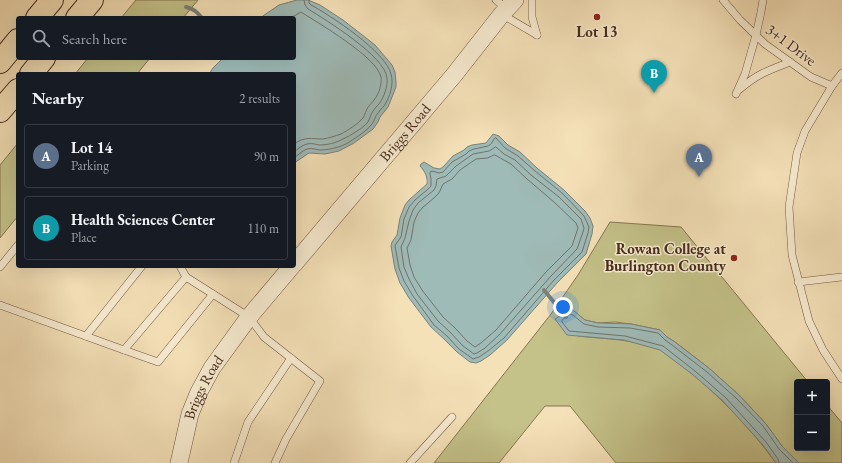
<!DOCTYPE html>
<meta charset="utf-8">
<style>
body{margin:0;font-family:"EB Garamond",serif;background:#242831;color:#f1f3f6}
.controls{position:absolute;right:12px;bottom:12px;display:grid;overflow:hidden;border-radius:4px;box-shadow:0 4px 16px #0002}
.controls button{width:36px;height:36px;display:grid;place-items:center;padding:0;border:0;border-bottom:1px solid #363941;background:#171b24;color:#f1f3f6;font:20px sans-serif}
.you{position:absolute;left:563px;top:307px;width:14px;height:14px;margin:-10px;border:3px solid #fff;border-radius:50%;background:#1a73e8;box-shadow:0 0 0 6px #1a73e833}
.badge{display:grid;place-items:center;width:26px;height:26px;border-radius:50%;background:#0b8043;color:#fff;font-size:13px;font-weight:700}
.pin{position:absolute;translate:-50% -33px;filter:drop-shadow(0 1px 2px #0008)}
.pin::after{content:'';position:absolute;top:21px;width:14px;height:12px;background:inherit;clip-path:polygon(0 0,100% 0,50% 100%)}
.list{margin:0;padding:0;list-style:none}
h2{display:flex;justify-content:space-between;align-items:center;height:52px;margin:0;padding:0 16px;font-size:17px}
h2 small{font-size:13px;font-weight:400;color:#9ea1a6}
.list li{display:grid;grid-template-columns:26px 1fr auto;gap:12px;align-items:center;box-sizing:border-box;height:64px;margin:0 8px 8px;padding:0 8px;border:1px solid #363941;border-radius:4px}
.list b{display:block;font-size:15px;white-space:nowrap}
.list p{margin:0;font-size:13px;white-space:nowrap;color:#9ea1a6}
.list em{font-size:13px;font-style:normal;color:#9ea1a6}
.icon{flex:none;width:22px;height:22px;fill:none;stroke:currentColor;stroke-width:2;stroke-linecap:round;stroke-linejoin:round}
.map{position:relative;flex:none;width:842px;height:463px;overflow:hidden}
.search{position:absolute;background:#171b24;box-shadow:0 4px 16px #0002;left:16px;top:16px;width:280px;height:44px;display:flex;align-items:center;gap:10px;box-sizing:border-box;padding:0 14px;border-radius:4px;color:#9ea1a6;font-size:15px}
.panel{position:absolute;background:#171b24;box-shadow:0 4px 16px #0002;left:16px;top:72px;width:280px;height:196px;border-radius:4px}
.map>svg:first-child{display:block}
.green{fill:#c4c189;stroke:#857652}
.water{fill:#9fbbb8;stroke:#7b817a}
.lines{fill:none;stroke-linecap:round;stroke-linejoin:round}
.shore{stroke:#72736a;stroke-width:1}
.stream{stroke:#7b817a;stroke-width:4}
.service-casing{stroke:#725843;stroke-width:8}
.tertiary-casing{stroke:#725843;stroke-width:18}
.motorway-casing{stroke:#462b1c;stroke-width:24}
.service{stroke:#f8ecd1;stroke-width:7}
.tertiary{stroke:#f8ecd1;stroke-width:17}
.motorway{stroke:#f5e1b8;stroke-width:22}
.poi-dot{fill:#8f2418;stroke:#f8ecd1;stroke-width:1.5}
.labels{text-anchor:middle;stroke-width:3;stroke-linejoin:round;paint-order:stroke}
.poi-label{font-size:15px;font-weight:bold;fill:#462b1c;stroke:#f8ecd1}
.street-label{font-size:15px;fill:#462b1c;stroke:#f8ecd1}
</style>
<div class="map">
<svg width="842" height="463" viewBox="0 0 842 463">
<rect width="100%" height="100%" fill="#f5e1b8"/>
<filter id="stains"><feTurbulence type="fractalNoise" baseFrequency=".005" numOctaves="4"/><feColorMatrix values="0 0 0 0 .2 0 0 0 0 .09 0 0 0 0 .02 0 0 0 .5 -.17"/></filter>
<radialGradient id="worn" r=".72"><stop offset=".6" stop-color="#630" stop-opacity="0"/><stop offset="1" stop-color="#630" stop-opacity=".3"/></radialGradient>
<g class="green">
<polygon points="136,0 198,0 183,18 121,18"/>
<polygon points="88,58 150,58 137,74 75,74"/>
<polygon points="18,143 18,216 0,238 0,165"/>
<path d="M610,222L681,227L808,382H797V448H827V405L842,423V463H799L782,446L766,424L740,396L710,369L675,342L667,337L660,330L631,324L615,322L598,323L585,320L574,311L578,336C605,339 633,339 659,349C667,352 674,360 681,365C717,393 749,426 776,463H616L570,406H545L499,463H434L551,314L578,275Z"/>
</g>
<g class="water">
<polygon points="297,0 308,0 320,5 343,20 375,45 392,65 395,72 396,82 396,87 388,107 380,117 378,122 373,129 369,132 354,143 339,151 325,154 309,153 294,163 294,74 209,74 213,68 223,58 294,58 294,18 260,18 279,5"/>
<path d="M493,134L499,136L508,145L520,152L537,168L564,190L585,211L590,218L593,226L592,234L586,254L557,283L507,340L490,355L481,361L476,363L470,362L457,352L444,339L431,327L409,298L400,283L395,269L391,246L392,242L397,235L400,218L405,205L409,200L427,184C428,178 425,171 420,166L421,164L424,162L434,168L440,169L443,167L453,156L464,150L467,147L472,145L486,143Z"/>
<polygon points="569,310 574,311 585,320 598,323 631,324 660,330 667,337 675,342 710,369 740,396 766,424 782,446 799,463 776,463 763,445 722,400 692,374 660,350 624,340 578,336 567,335 555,319"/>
</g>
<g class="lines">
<g class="shore">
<path d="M287,18L294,16L301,12C318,23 377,57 381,77C382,84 379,94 374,100C373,102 370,104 368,107C366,110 365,115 363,118C359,123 347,131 341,134C335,136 329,138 323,139C311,139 305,136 294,144"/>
<polygon points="496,138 505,148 518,156 535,171 562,193 584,216 589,227 588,233 582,252 554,280 504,338 488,351 479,357 473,359 459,349 447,336 434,325 413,296 404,281 399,268 395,246 396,244 401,237 404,219 409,207 415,200 427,190 431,186 431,179 430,174 430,172 432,171 439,173 443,172 452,162 466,154 469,151 474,149 488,146 491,144 494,139"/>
<polygon points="496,147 504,154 515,160 531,175 559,197 581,219 584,228 583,232 577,249 551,276 500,334 485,348 477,353 474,354 463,346 450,332 438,321 417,294 409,279 404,267 401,247 405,238 409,221 413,210 418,203 434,190 436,186 437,179 446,176 456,166 473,154 489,151"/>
<path d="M294,152C298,149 302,145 307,144C311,143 315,144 319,145C327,145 336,143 343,139C351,135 362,129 368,122C370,118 371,114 373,111C375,108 377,106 379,104C384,97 388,86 387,78C385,56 326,20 308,9L305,5L304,0"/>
<polygon points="495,155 511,164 527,179 554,202 576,223 578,228 572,246 546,272 496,330 481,343 475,347 467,341 455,328 443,317 422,290 414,277 410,265 407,248 411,240 414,222 418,213 422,208 434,198 439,193 443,184 452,179 460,170 476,159 487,158"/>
<path d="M294,158C298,155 302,151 307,149C311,148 315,149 319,150C328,150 337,148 346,144C354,139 367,131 372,124C375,120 375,116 378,113C380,110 382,108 384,106C390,97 394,84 391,74C386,52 330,15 311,5L309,3V0"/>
<polyline points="779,463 778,459 766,442 725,397 695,371 663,346 625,336 569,331 562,322 562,320 570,314 573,315 584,324 598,327 630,328 658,333 665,340 672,345 707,372 737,399 763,426 779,449 793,463"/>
</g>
<g class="stream">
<path d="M186,7C194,9 197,12 202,18"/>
<polyline points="544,290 566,317"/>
</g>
<g class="service-casing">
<g id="service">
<polyline points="496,0 507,9"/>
<polyline points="532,0 532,17 537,35"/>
<polyline points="723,0 740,20 765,44 811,77 832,86"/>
<polyline points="503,15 537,35"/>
<polyline points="842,73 832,86 805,131 797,153 789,207 792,255 809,321 823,350 842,379"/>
<path d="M740,89C757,74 769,70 790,62"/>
<polyline points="736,94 745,74 756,35 761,12 763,0"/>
<polyline points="180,266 186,277"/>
<polyline points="0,267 18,245"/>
<polyline points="798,282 842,277"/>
<polyline points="0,305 124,350 186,277 249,317 264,337 320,381 286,439 275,463"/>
<polyline points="86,336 142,266"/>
<polyline points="124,350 158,362 213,294"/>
<polyline points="234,463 248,422 291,358"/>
<polyline points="410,463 452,417"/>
</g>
</g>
<g class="tertiary-casing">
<g id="tertiary">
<path id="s1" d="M294,264L454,75L502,14L515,0"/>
<path id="s2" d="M179,463L190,414L199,392L212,368L249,317L292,266"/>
</g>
</g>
<g class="motorway-casing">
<g id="motorway">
<polyline points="37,18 52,0"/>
<polyline points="77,18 92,0"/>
<polyline points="0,62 18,40"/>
<polyline points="31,74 44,58"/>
<polyline points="0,111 18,90"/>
</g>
</g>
<use href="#service" class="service"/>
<use href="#tertiary" class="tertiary"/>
<use href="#motorway" class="motorway"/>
</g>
<g class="poi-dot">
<circle cx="597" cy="17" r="4"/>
<circle cx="734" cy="258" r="4"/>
</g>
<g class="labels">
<g class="poi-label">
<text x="597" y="37">Lot 13</text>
<text x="726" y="254" text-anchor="end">Rowan College at<tspan x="726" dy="17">Burlington County</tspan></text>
</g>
<g class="street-label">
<text transform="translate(791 45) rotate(37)" y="5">3+1 Drive</text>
<text dy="5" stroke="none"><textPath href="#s1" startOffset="172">Briggs Road</textPath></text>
<text dy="5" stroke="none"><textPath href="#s2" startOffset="80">Briggs Road</textPath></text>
</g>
</g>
<rect width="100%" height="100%" filter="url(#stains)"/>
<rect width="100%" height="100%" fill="url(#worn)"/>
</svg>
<div class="controls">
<button>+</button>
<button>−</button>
</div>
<div class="you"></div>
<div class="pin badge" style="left:699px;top:177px;background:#5c6f8a">A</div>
<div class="pin badge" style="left:654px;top:93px;background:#0f9aa8">B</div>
<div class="search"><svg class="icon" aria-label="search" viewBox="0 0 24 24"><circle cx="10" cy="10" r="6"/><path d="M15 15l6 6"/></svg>Search here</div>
<section class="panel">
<h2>Nearby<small>2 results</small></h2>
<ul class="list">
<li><span class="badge" style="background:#5c6f8a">A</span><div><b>Lot 14</b><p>Parking</p></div><em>90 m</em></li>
<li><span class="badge" style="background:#0f9aa8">B</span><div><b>Health Sciences Center</b><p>Place</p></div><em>110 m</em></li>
</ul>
</section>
</div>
